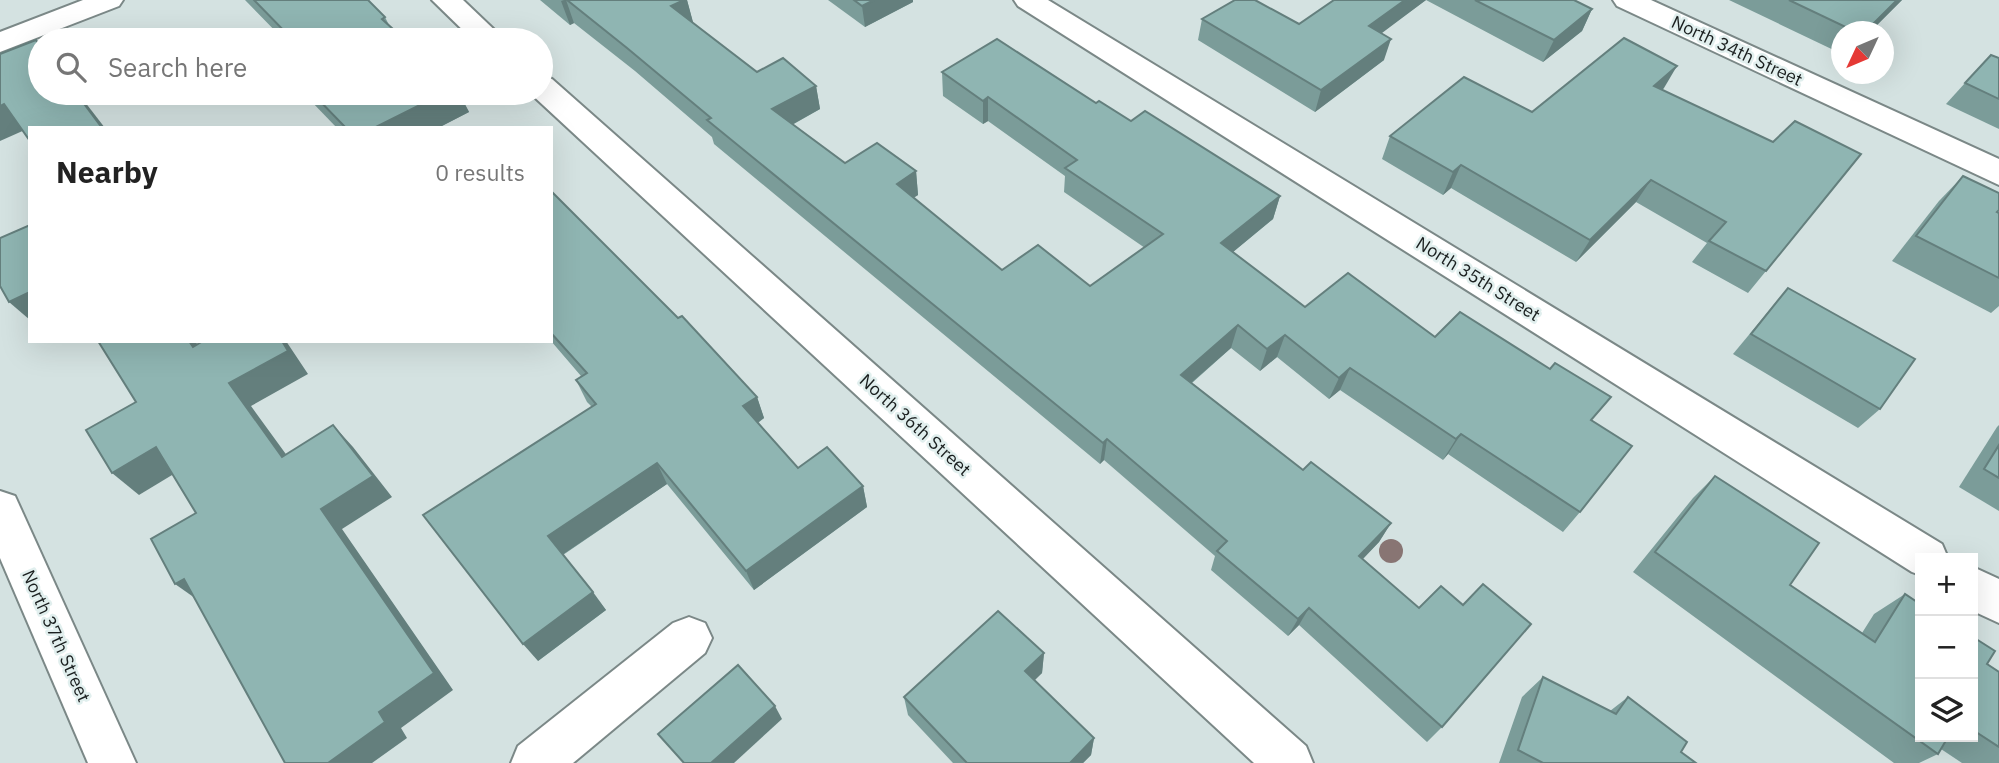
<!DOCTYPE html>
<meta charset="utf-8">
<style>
body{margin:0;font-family:"IBM Plex Sans",sans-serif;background:#f6f6f6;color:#222}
.controls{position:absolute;right:21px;bottom:21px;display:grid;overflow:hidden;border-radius:0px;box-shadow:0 7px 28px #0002}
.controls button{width:63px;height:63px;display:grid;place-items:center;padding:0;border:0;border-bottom:2px solid #e0e0e0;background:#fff;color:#222;font:35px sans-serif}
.compass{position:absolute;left:1831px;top:21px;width:63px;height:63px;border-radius:50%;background:#fff;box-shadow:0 7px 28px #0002;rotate:226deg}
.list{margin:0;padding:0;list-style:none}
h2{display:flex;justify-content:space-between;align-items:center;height:91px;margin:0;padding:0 28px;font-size:30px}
h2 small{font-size:23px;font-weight:400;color:#767676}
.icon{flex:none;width:38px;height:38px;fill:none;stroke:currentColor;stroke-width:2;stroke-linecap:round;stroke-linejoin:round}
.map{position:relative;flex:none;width:1999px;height:763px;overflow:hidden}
.search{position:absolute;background:#fff;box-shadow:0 7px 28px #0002;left:28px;top:28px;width:525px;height:77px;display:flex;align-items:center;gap:18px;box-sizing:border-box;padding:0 24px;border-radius:38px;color:#767676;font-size:26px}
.panel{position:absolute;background:#fff;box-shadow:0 7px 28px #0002;left:28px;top:126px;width:525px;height:217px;border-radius:0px}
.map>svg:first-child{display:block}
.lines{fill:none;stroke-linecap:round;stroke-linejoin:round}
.street-casing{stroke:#7b8887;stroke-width:4}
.secondary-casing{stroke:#7b8887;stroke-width:4}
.street{fill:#fff;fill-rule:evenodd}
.secondary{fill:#fff;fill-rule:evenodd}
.tree{fill:#887573}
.wall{fill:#7b9c99}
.shaded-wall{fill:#647f7d}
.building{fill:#8fb5b2;stroke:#647f7d;stroke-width:2}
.labels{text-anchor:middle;stroke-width:5;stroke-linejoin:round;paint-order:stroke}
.street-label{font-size:18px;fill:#1a1f1f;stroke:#e1efee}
</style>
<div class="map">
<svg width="1999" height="763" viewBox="0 0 1999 763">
<rect width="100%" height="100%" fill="#d4e2e1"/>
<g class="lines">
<g class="street-casing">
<g id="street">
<polygon points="432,0 463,0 505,40 473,40"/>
<polygon points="1014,0 1048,0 1942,544 1948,558 1920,558 1920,575 1912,572 1018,6"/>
<polygon points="1613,0 1651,0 1999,159 1999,185 1617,6"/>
<polygon points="541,76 552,79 1306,746 1313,763 1254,763 530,93 541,93"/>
<polygon points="0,491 15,496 136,763 88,763 0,558"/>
<polygon points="1973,567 1999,579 1999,623 1973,611"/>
<polygon points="689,617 705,623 712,638 705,653 573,763 511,763 518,746 673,623"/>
</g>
</g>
<g class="secondary-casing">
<polygon id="secondary" points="83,0 123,0 119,6 0,52 0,32"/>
</g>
<use href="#street" class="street"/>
<use href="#secondary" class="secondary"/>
</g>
<circle class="tree" cx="1391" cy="551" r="12"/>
<g class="wall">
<polygon points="245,0 368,0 385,17 390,27 405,40 284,40"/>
<polygon points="540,0 687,0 693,23 757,72 816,86 820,109 792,125 845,163 916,171 918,195 913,198 1002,270 1090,286 1145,248 1064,192 1065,176 988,121 983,124 943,96 942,72 1096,103 1280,196 1273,219 1233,252 1305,307 1435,337 1592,421 1580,512 1563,532 1448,454 1443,460 1340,390 1329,399 1277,357 1260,371 1231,348 1192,383 1303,470 1391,523 1379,542 1363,559 1442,727 1427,742 1299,625 1288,636 1211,570 1215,556 1104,460 1100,464 714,144 712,137 635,71 574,23 570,25"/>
<polygon points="828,0 913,0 913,2 865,27"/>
<polygon points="1334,0 1574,0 1592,9 1582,31 1543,62 1426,0 1381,33 1384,60 1315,112 1198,40 1202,19 1299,24"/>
<polygon points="1729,0 1902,0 1870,32 1842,32 1842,54"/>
<polygon points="1999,58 1999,129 1946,104 1965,83"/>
<polygon points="1664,88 1662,90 1766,271 1748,293 1692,262 1707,243 1636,202 1576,262 1451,188 1443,195 1382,159 1390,136"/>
<polygon points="305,93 459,93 469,112 438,128 337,128 309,99"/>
<polygon points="1963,176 1999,213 1999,306 1991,313 1892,261 1939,201"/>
<polygon points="551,191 757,397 764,418 758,423 798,468 863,486 867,507 754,590 667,484 563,555 606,610 538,661 591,406 587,402 576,380 581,376 551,341"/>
<polygon points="1788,288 1880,409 1858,428 1733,354"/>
<polygon points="1999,425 1999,511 1959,487 1997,427"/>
<polygon points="1715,476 1790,585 1862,633 1874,614 1905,594 1920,737 1973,737 1973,637 1987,664 1999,672 1999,763 1962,763 1941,749 1938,754 1919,763 1894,763 1633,572 1693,498"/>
<polygon points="1044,653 1042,673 1034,680 1094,738 1091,755 1083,763 953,763 908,715 904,697"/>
<polygon points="1543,677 1610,711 1628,697 1681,752 1696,763 1499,763 1522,697"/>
</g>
<g class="shaded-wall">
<polygon points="564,0 566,0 574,23 570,25 561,1"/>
<polygon points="684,0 687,0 693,22 678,30 671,6"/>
<polygon points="874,0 913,0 913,2 865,27 862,6"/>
<polygon points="1405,0 1426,0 1362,48 1369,26"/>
<polygon points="1897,0 1902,0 1870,32 1865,32"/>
<polygon points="1592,9 1582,31 1543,62 1554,40"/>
<polygon points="1391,39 1384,60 1315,112 1321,90"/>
<polygon points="1677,66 1664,88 1640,108 1654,86"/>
<polygon points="816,86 820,109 777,133 772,109"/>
<polygon points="76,93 78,93 105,128 102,128"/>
<polygon points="444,93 459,93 469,112 438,128 374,128"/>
<polygon points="988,97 988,121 983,124 983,101"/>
<polygon points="4,104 27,129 0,141 0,106"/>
<polygon points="1461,165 1451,188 1443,195 1453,172"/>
<polygon points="916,171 918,195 899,207 897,184"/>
<polygon points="1651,180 1636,202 1576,262 1590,240"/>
<polygon points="1280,196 1273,219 1216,266 1221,243"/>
<polygon points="30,292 30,320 9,302"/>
<polygon points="1238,325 1231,348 1176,396 1181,375"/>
<polygon points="1285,335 1277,357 1260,371 1267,349"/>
<polygon points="189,341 195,341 216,370 193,347"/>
<polygon points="282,341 286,341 308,374 251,406 304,479 282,457 229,383"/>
<polygon points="1350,368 1340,390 1329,399 1339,378"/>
<polygon points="757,397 764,418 750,428 743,406"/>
<polygon points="333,425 353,447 392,497 342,529 453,690 401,728 407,738 372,763 328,763 379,712 321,509"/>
<polygon points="1461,434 1448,454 1443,460 1456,439"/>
<polygon points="1107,439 1104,460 1100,464 1103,443"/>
<polygon points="156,447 182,469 139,495 112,473"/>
<polygon points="657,463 667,484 562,555 548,536"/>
<polygon points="863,486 867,507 754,590 746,571"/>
<polygon points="1391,523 1379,542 1348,574 1359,556"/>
<polygon points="184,579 202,603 175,584"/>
<polygon points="593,592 606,610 538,661 523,644"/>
<polygon points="1309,608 1299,625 1288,636 1298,619"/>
<polygon points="1044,653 1042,673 1024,691 1025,671"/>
<polygon points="775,706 782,719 734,763 711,763"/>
<polygon points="1094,738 1091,755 1083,763 1070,763"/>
</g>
<g class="building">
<polygon points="254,0 368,0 385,17 382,19 405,40 293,40"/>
<polygon points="567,0 684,0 671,6 757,72 783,58 816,86 772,109 845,163 877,143 916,171 897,184 1002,270 1038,245 1090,286 1163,234 1065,168 1077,160 988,97 983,101 942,72 997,39 1096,103 1099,101 1131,121 1145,111 1280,196 1221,243 1305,307 1348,273 1435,337 1460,312 1550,369 1555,363 1611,397 1591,420 1632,446 1580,512 1461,434 1456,439 1350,368 1339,378 1285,335 1267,349 1238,325 1181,375 1303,470 1311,462 1391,523 1359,556 1419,608 1441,586 1463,605 1483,584 1531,624 1442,727 1309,608 1298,619 1217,551 1227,541 1107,439 1103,443 707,120 711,118 627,48"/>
<polygon points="854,0 874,0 862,6"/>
<polygon points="1235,0 1255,0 1299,24 1334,0 1405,0 1369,26 1391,39 1321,90 1202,19"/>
<polygon points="1475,0 1574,0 1592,9 1554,40"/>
<polygon points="1789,0 1897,0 1865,32 1856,32"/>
<polygon points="1624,38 1677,66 1654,86 1773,142 1795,121 1861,154 1766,271 1709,241 1726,222 1651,180 1590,240 1461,165 1453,172 1390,136 1464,77 1532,112"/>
<polygon points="36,40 40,46 40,93 76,93 102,128 30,128 30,141 4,104 0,106 0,54"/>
<polygon points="1991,55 1999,58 1999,99 1965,83"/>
<polygon points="312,93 444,93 374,128 346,128"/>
<polygon points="1963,176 1999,193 1999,210 1997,212 1999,213 1999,278 1916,236"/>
<polygon points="551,191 678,318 682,316 757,397 743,406 798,468 827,447 863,486 746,571 657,463 548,536 593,592 523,644 423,515 596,404 576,380 587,373 551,333"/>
<polygon points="30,225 30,292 9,302 0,286 0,238"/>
<polygon points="1788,288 1915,359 1880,409 1751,334"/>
<polygon points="98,341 189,341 193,347 203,341 282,341 288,351 229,383 282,457 333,425 373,476 321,509 434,673 379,712 385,722 328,763 285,763 184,579 175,584 151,539 196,513 156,447 112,473 86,430 136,402"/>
<polygon points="1999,445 1999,478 1984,469"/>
<polygon points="1715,476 1819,543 1790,585 1875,642 1905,594 1920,604 1920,737 1948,737 1938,754 1655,552"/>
<polygon points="998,611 1044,653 1025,671 1094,738 1070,763 967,763 904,697"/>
<polygon points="1973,637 1995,651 1987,664 1999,672 1999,747 1973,730"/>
<polygon points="738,665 775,706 711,763 684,763 658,734"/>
<polygon points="1543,677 1616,714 1628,697 1687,742 1681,752 1696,763 1543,763 1518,750"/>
</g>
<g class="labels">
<g class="street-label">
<text transform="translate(1737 51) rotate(25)" y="6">North 34th Street</text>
<text transform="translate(1478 279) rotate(32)" y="6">North 35th Street</text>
<text transform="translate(915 425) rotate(42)" y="6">North 36th Street</text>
<text transform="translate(56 636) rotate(66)" y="6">North 37th Street</text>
</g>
</g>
</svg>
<div class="controls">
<button>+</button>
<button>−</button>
<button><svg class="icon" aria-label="layers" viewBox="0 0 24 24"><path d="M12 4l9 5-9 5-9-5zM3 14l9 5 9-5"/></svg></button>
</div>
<svg class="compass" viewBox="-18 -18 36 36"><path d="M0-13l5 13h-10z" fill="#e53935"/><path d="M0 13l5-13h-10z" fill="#767676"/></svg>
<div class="search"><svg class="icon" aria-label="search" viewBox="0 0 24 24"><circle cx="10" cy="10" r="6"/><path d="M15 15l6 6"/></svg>Search here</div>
<section class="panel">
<h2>Nearby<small>0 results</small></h2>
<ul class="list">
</ul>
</section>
</div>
